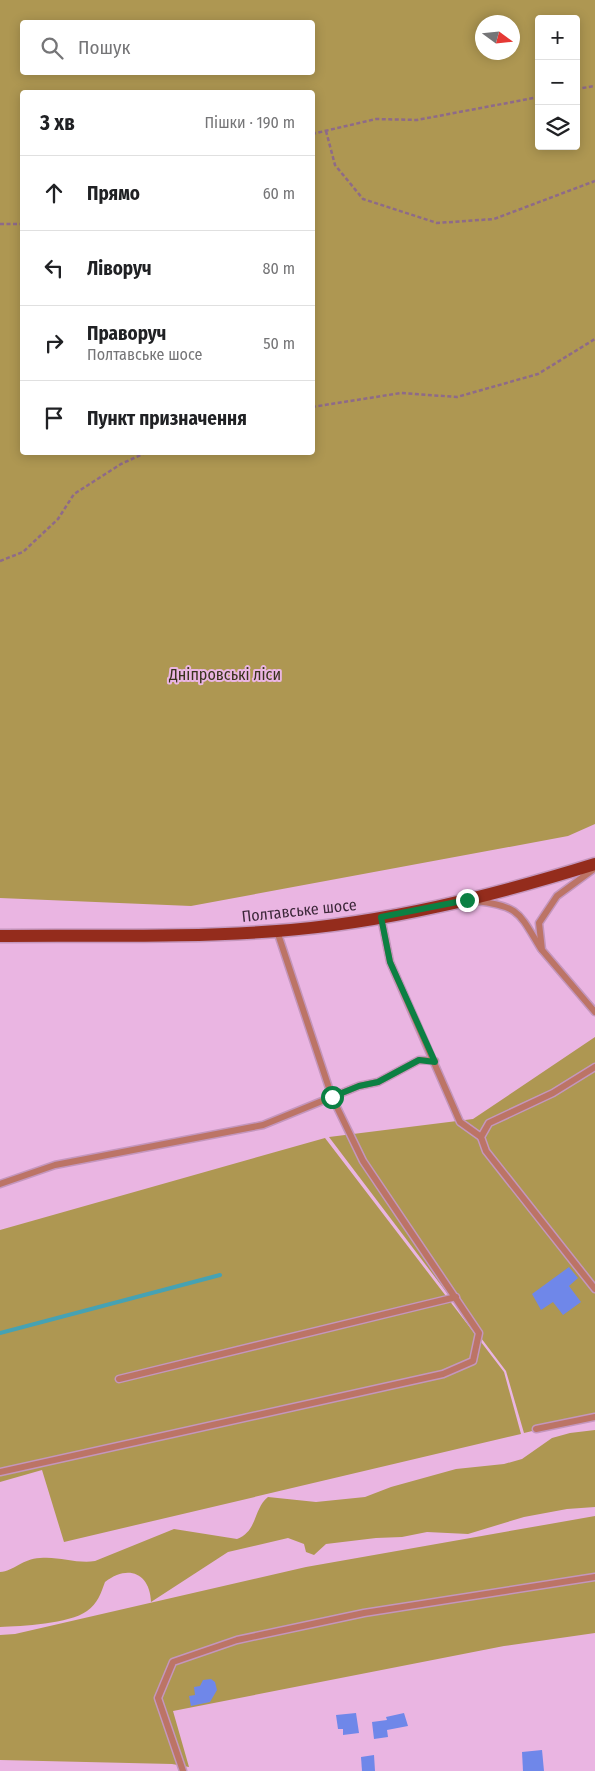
<!DOCTYPE html>
<html lang="uk">
<meta charset="utf-8">
<style>
body{margin:0;font-family:"Fira Sans Condensed",sans-serif;background:#f6f6f6;color:#202124}
.controls{position:absolute;right:15px;top:15px;display:grid;overflow:hidden;border-radius:5px;box-shadow:0 2px 12px #0003}
.controls button{width:45px;height:45px;display:grid;place-items:center;padding:0;border:0;border-bottom:1px solid #e0e0e0;background:#fff;color:#202124;font:25px sans-serif}
.compass{position:absolute;left:475px;top:15px;width:45px;height:45px;border-radius:50%;background:#fff;box-shadow:0 2px 12px #0003;rotate:105deg}
.stop{position:absolute;width:15px;height:15px;margin:-11px;border:4px solid #0b8043;border-radius:50%;background:#fff}
.stop.end{background:#0b8043;border-color:#fff;box-shadow:0 1px 5px #0008}
.list{margin:0;padding:0;list-style:none}
h2{display:flex;justify-content:space-between;align-items:center;height:65px;margin:0;padding:0 20px;font-size:21px}
h2 small{font-size:16px;font-weight:400;color:#757577}
.list li{display:grid;grid-template-columns:32px 1fr auto;gap:15px;align-items:center;box-sizing:border-box;height:75px;padding:0 20px;border-top:1px solid #e0e0e0}
.list b{display:block;font-size:19px;white-space:nowrap}
.list p{margin:0;font-size:16px;white-space:nowrap;color:#757577}
.list em{font-size:16px;font-style:normal;color:#757577}
.icon{flex:none;width:28px;height:28px;fill:none;stroke:currentColor;stroke-width:2;stroke-linecap:round;stroke-linejoin:round}
.map{position:relative;flex:none;width:595px;height:1771px;overflow:hidden}
.search{position:absolute;background:#fff;box-shadow:0 2px 12px #0003;left:20px;top:20px;width:295px;height:55px;display:flex;align-items:center;gap:12px;box-sizing:border-box;padding:0 18px;border-radius:5px;color:#757577;font-size:19px}
.panel{position:absolute;background:#fff;box-shadow:0 2px 12px #0003;left:20px;top:90px;width:295px;height:365px;border-radius:5px}
.map>svg:first-child{display:block}
.green{fill:#ae9752;fill-rule:evenodd}
.lines{fill:none;stroke-linecap:round;stroke-linejoin:round}
.stream{stroke:#46a2b3;stroke-width:4}
.building{fill:#6f87e9}
.lane-casing{stroke:#c496bd;stroke-width:9}
.primary-casing{stroke:#c496bd;stroke-width:15}
.path{stroke:#8e6a89;stroke-width:2.5;stroke-dasharray:4 2.5;stroke-linecap:butt}
.lane{stroke:#bc7466;stroke-width:6}
.primary{stroke:#942c1c;stroke-width:12}
.route{stroke:#0b8043;stroke-width:6}
.labels{text-anchor:middle;stroke-width:4;stroke-linejoin:round;paint-order:stroke}
.park-label{font-size:16px;fill:#39321d;stroke:#eab5e2}
.street-label{font-size:16px;fill:#3d283a;stroke:#eab5e2}
</style>
<div class="map">
<svg width="595" height="1771" viewBox="0 0 595 1771">
<rect width="100%" height="100%" fill="#eab5e2"/>
<g class="green">
<path d="M0,0H595V824L568,836L191,906L0,898ZM539,19H576V146H539ZM22,22H312V72H22ZM482,22H512V52H482ZM22,92H312V452H22Z"/>
<polygon points="595,1037 595,1416 524,1433 506,1371 329,1137 473,1119"/>
<polygon points="325,1138 504,1372 521,1434 64,1542 42,1470 0,1482 0,1230"/>
<path d="M595,1430V1507L567,1509L524,1517L468,1534L427,1532L402,1537L376,1538L326,1544L314,1555L306,1552L304,1544L288,1538L228,1552L151,1602C150,1573 128,1564 105,1582C101,1593 98,1603 87,1611C69,1624 22,1626 0,1627V1572C14,1571 22,1559 40,1558C59,1556 77,1564 95,1561L174,1529L237,1539C258,1531 253,1509 268,1497L316,1502L365,1497L391,1487L456,1469L504,1464L522,1459L552,1438L570,1433Z"/>
<polygon points="595,1516 595,1633 504,1646 173,1711 189,1767 172,1764 0,1760 0,1635 15,1634 306,1567"/>
</g>
<g class="lines">
<polyline class="stream" points="0,1333 220,1275"/>
</g>
<g class="building">
<polygon points="569,1267 578,1278 569,1286 581,1302 563,1315 553,1302 541,1310 532,1294"/>
<polygon points="211,1679 215,1682 217,1690 210,1702 191,1706 189,1696 195,1695 194,1687 200,1686 203,1680"/>
<polygon points="356,1713 359,1733 343,1735 343,1729 338,1729 336,1715"/>
<polygon points="404,1713 408,1726 387,1730 388,1737 374,1739 372,1722 387,1720 386,1717"/>
<polygon points="542,1750 544,1771 523,1771 522,1752"/>
<polygon points="374,1755 375,1771 362,1771 361,1757"/>
</g>
<g class="lines">
<g class="lane-casing">
<g id="lane">
<polyline points="594,869 557,896 539,923 542,950 595,1012"/>
<path d="M476,901C520,906 519,913 541,949"/>
<polyline points="381,917 390,962 460,1122 481,1137"/>
<polyline points="595,1067 553,1093 489,1123 481,1137 486,1151 595,1289"/>
<polyline points="0,1184 55,1165 263,1125 359,1086 378,1082 419,1060 435,1061"/>
<polyline points="119,1379 456,1297"/>
<polyline points="536,1429 595,1417"/>
<polyline points="0,1472 443,1374 473,1361 479,1333 363,1161 332,1097 277,931"/>
<polyline points="183,1771 158,1698 173,1662 237,1640 364,1613 595,1577"/>
</g>
</g>
<g class="primary-casing">
<path id="primary" d="M0,936C92,935 185,938 277,931C385,923 492,896 595,864"/>
</g>
<g class="path">
<polyline points="576,89 595,86"/>
<polyline points="326,131 335,165 363,199 437,223 494,219 595,181"/>
<polyline points="312,134 376,119 417,120 539,97"/>
<polyline points="0,224 22,224"/>
<polyline points="312,407 401,393 457,397 538,374 595,339"/>
<polyline points="0,561 23,552 58,519 74,494 121,464 147,452"/>
</g>
<use href="#lane" class="lane"/>
<use href="#primary" class="primary"/>
</g>
<g class="lines">
<polyline class="route" points="332,1097 359,1086 378,1082 419,1060 435,1062 390,962 381,917 467,900"/>
</g>
<g class="labels">
<g class="park-label">
<text x="225" y="680">Дніпровські ліси</text>
</g>
<g class="street-label">
<text transform="translate(299 910) rotate(-6)" y="6">Полтавське шосе</text>
</g>
</g>
</svg>
<div class="controls">
<button>+</button>
<button>−</button>
<button><svg class="icon" aria-label="layers" viewBox="0 0 24 24"><path d="M12 4l9 5-9 5-9-5zM3 14l9 5 9-5"/></svg></button>
</div>
<svg class="compass" viewBox="-18 -18 36 36"><path d="M0-13l5 13h-10z" fill="#e53935"/><path d="M0 13l5-13h-10z" fill="#757577"/></svg>
<div class="stop" style="left:332px;top:1097px"></div>
<div class="stop end" style="left:467px;top:900px"></div>
<div class="search"><svg class="icon" aria-label="search" viewBox="0 0 24 24"><circle cx="10" cy="10" r="6"/><path d="M15 15l6 6"/></svg>Пошук</div>
<section class="panel">
<h2>3 хв<small>Пішки · 190 m</small></h2>
<ul class="list">
<li><svg class="icon" aria-label="ahead" viewBox="0 0 24 24"><path d="M12 20V5M6 11l6-6 6 6"/></svg><div><b>Прямо</b></div><em>60 m</em></li>
<li><svg class="icon" aria-label="left" viewBox="0 0 24 24"><path d="M17 20v-9H6M10 6l-5 5 5 5"/></svg><div><b>Ліворуч</b></div><em>80 m</em></li>
<li><svg class="icon" aria-label="right" viewBox="0 0 24 24"><path d="M7 20v-9h11M14 6l5 5-5 5"/></svg><div><b>Праворуч</b><p>Полтавське шосе</p></div><em>50 m</em></li>
<li><svg class="icon" aria-label="arrive" viewBox="0 0 24 24"><path d="M6 21V4h12l-3 4 3 4H6"/></svg><div><b>Пункт призначення</b></div></li>
</ul>
</section>
</div>
